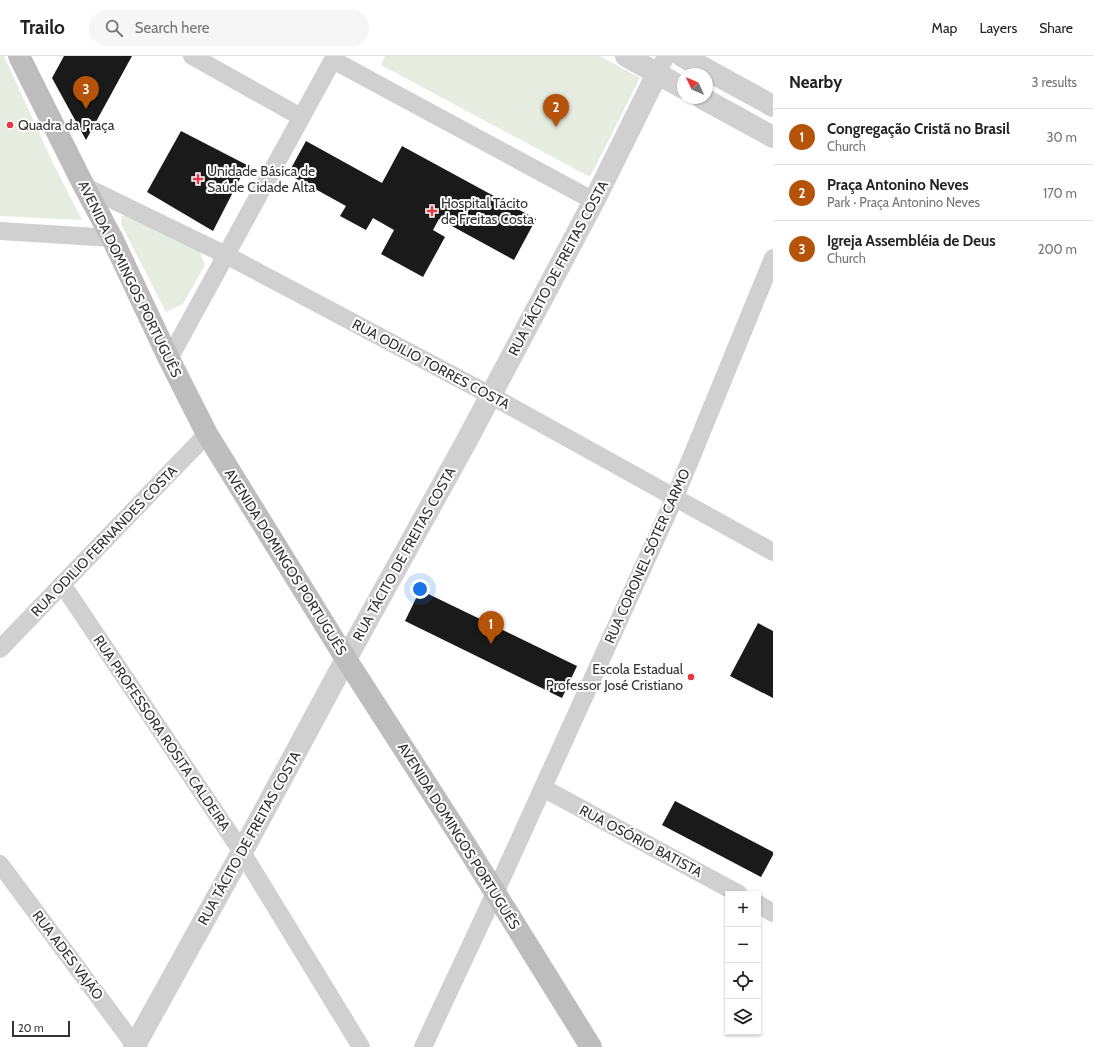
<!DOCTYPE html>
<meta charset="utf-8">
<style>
body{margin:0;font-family:Cabin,sans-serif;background:#f6f6f6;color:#222}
.controls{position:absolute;right:12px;bottom:12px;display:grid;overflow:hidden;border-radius:0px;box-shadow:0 1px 3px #0004}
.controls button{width:36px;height:36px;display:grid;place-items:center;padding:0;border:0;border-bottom:1px solid #e0e0e0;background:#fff;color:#222;font:20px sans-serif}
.compass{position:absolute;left:677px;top:12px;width:36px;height:36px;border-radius:50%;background:#fff;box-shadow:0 1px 3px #0004;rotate:314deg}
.scale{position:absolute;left:12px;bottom:10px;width:58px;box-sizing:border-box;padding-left:4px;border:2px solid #333;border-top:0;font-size:11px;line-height:14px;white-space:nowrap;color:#333;-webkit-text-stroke:3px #fff;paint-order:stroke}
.you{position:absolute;left:420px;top:533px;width:14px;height:14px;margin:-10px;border:3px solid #fff;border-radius:50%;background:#1a73e8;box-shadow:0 0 0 6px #1a73e833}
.badge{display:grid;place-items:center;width:26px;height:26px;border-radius:50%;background:#b45309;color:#fff;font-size:13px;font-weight:700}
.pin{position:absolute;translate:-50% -33px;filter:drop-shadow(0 1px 2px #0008)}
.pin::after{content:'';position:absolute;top:21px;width:14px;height:12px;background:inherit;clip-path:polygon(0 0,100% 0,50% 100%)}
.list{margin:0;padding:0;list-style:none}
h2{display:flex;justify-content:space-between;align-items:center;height:52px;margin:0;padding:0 16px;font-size:17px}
h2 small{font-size:13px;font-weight:400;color:#767676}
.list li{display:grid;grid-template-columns:26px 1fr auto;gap:12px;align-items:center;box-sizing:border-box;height:56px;padding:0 16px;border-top:1px solid #e0e0e0}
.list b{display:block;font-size:15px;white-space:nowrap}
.list p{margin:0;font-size:13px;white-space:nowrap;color:#767676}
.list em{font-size:13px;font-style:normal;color:#767676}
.icon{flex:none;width:22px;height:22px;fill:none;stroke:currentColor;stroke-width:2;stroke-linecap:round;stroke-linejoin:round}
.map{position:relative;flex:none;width:773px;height:991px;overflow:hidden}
header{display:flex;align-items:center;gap:24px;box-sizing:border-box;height:56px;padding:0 20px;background:#fff;border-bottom:1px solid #e0e0e0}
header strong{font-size:19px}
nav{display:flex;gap:22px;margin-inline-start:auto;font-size:14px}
.search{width:280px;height:36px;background:#f6f6f6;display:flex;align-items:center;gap:10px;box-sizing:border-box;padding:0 14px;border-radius:22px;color:#767676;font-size:15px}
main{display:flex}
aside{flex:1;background:#fff}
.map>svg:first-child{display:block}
.green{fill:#e6ecdf}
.building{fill:#1a1a1a}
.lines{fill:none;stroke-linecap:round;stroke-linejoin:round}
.minor{stroke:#d0d0d0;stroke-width:18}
.tertiary{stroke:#d0d0d0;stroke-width:22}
.secondary{stroke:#bdbdbd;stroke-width:22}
.poi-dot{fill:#e63946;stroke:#fff;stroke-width:1.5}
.labels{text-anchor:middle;stroke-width:4;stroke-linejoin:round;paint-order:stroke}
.poi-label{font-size:14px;fill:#333;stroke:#fff;text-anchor:start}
.street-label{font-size:14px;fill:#333;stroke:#fff}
</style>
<header>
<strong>Trailo</strong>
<div class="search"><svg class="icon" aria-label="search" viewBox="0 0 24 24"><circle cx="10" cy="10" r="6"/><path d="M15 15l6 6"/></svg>Search here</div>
<nav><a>Map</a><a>Layers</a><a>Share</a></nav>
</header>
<main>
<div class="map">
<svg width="773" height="991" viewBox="0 0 773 991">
<rect width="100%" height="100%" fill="#fff"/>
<g class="green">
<polygon points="0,0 4,0 52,105 82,164 0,160"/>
<polygon points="385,0 600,0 640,22 590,121 381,9"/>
<polygon points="131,159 199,194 205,209 183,248 166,256 121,168 122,160"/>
</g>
<g class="building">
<polygon points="64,0 132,0 86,84 52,22"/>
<polygon points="181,75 247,109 213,175 147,136"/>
<polygon points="306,85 382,127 402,90 536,163 514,204 439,163 433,174 445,181 423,221 381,198 394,174 373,162 366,174 340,160 346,150 288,118"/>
<polygon points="420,534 577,610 562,642 405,565"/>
<polygon points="758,567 773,575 773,642 730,620"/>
<polygon points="675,745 773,796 773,799 761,821 662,769"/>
</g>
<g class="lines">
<g class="minor">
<polyline points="192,0 301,61"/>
<polyline points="333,4 594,145"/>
<polyline points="657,18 666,0"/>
<polyline points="84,130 226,199 490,339 773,496"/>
<polyline points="0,175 112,182"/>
<polyline points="169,303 335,0"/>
<polyline points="62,528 242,796 361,991"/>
<polyline points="0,593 207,378"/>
<polyline points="543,732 739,838"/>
<polyline points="0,808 136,991"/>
<polyline points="758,848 773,857"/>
<polyline points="423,991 495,837 675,441 773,202"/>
</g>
<g class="tertiary">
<polyline points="626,0 683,32"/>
<polyline points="682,0 773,50"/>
<polyline points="702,42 773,81"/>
<polyline points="134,991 242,796 346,603 466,386 594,145 657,18"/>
</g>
<polyline class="secondary" points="19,0 84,130 112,182 169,303 207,378 346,603 465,788 591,991"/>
</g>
<g class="poi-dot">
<circle cx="10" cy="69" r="4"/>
<path d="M196 117h4v4h4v4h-4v4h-4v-4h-4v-4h4z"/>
<path d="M430 149h4v4h4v4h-4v4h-4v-4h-4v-4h4z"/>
<circle cx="691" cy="621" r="4"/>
</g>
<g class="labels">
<g class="poi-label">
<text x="18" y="74">Quadra da Praça</text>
<text x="207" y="120">Unidade Básica de<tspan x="207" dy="16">Saúde Cidade Alta</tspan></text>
<text x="441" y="152">Hospital Tácito<tspan x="441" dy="16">de Freitas Costa</tspan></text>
<text x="683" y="618" text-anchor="end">Escola Estadual<tspan x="683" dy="16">Professor José Cristiano</tspan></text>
</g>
<g class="street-label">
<text transform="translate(558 212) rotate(-62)" y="5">RUA TÁCITO DE FREITAS COSTA</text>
<text transform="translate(130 223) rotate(64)" y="5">AVENIDA DOMINGOS PORTUGUÊS</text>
<text transform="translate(431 308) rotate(28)" y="5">RUA ODILIO TORRES COSTA</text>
<text transform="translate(104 485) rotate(-46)" y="5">RUA ODILIO FERNANDES COSTA</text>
<text transform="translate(404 498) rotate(-61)" y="5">RUA TÁCITO DE FREITAS COSTA</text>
<text transform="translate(647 500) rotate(-66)" y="5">RUA CORONEL SÓTER CARMO</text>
<text transform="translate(286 506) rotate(58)" y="5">AVENIDA DOMINGOS PORTUGUÊS</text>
<text transform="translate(162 677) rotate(56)" y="5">RUA PROFESSORA ROSITA CALDEIRA</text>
<text transform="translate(459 780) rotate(58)" y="5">AVENIDA DOMINGOS PORTUGUÊS</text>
<text transform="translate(249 782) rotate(-61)" y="5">RUA TÁCITO DE FREITAS COSTA</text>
<text transform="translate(641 785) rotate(28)" y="5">RUA OSÓRIO BATISTA</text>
<text transform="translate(68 899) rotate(53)" y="5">RUA ADES VAJÃO</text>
</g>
</g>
</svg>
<div class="controls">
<button>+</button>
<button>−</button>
<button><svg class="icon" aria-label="locate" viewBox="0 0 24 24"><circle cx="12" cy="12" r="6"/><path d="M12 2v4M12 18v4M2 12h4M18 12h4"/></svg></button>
<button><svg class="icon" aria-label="layers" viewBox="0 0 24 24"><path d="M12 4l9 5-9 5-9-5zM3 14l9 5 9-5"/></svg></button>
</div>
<svg class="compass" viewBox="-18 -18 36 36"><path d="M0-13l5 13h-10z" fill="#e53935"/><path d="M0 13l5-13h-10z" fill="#767676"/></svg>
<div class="scale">20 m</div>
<div class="you"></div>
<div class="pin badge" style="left:491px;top:588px">1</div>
<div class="pin badge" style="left:556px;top:71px">2</div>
<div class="pin badge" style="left:86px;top:53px">3</div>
</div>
<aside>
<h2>Nearby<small>3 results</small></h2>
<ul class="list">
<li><span class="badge">1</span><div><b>Congregação Cristã no Brasil</b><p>Church</p></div><em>30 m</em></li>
<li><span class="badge">2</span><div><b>Praça Antonino Neves</b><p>Park · Praça Antonino Neves</p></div><em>170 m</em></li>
<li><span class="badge">3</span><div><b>Igreja Assembléia de Deus</b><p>Church</p></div><em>200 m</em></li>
</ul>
</aside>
</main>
